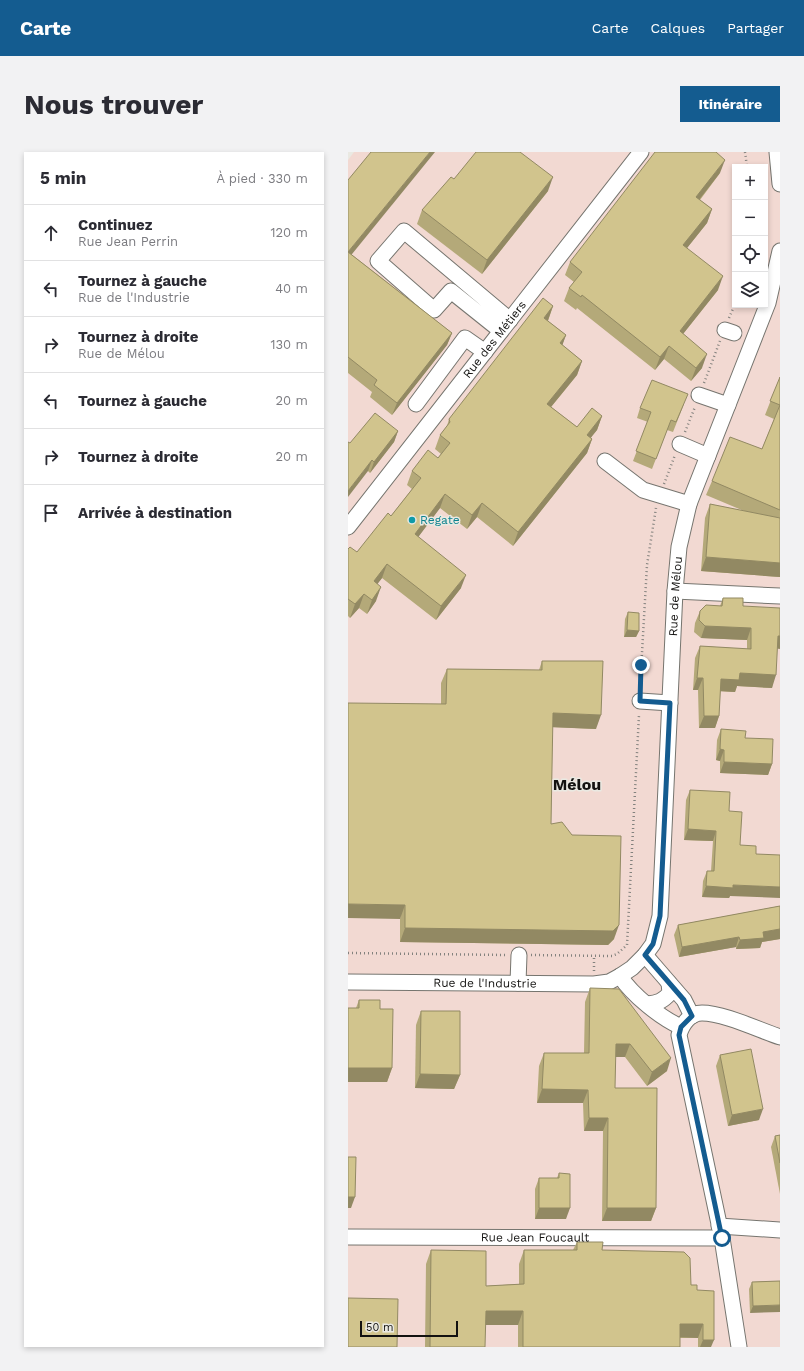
<!DOCTYPE html>
<html lang="fr">
<meta charset="utf-8">
<style>
body{margin:0;font-family:"Work Sans",sans-serif;background:#f2f2f3;color:#2b2b33}
.controls{position:absolute;right:12px;top:12px;display:grid;overflow:hidden;border-radius:0px;box-shadow:0 2px 6px #0003}
.controls button{width:36px;height:36px;display:grid;place-items:center;padding:0;border:0;border-bottom:1px solid #e1e1e2;background:#fff;color:#2b2b33;font:20px sans-serif}
.scale{position:absolute;left:12px;bottom:10px;width:98px;box-sizing:border-box;padding-left:4px;border:2px solid #131210;border-top:0;font-size:11px;line-height:14px;white-space:nowrap;color:#131210;-webkit-text-stroke:3px #eae9e2;paint-order:stroke}
.stop{position:absolute;width:12px;height:12px;margin:-9px;border:3px solid #145c90;border-radius:50%;background:#fff}
.stop.end{background:#145c90;border-color:#fff;box-shadow:0 1px 4px #0008}
.list{margin:0;padding:0;list-style:none}
h2{display:flex;justify-content:space-between;align-items:center;height:52px;margin:0;padding:0 16px;font-size:17px}
h2 small{font-size:13px;font-weight:400;color:#7c7c81}
.list li{display:grid;grid-template-columns:26px 1fr auto;gap:12px;align-items:center;box-sizing:border-box;height:56px;padding:0 16px;border-top:1px solid #e1e1e2}
.list b{display:block;font-size:15px;white-space:nowrap}
.list p{margin:0;font-size:13px;white-space:nowrap;color:#7c7c81}
.list em{font-size:13px;font-style:normal;color:#7c7c81}
.icon{flex:none;width:22px;height:22px;fill:none;stroke:currentColor;stroke-width:2;stroke-linecap:round;stroke-linejoin:round}
.map{position:relative;flex:none;width:432px;height:1195px;overflow:hidden;border-radius:0px}
header{display:flex;align-items:center;gap:24px;box-sizing:border-box;height:56px;padding:0 20px;background:#145c90;color:#fff}
header strong{font-size:19px}
nav{display:flex;gap:22px;margin-inline-start:auto;font-size:14px}
.intro{display:flex;align-items:center;justify-content:space-between;box-sizing:border-box;height:96px;padding:0 24px}
h1{margin:0;font-size:28px}
.button{padding:10px 18px;border-radius:0px;background:#145c90;color:#fff;font-size:14px;font-weight:700}
main{display:flex;gap:24px;padding:0 24px}
aside{flex:1;background:#fff;border-radius:0px;box-shadow:0 2px 6px #0003}
.map>svg:first-child{display:block}
.industrial{fill:#f2d9d2;fill-rule:evenodd}
.lines{fill:none;stroke-linecap:round;stroke-linejoin:round}
.minor-casing{stroke:#76756f;stroke-width:17}
.path{stroke:#83827e;stroke-width:2.5;stroke-dasharray:1 3;stroke-linecap:butt}
.minor{stroke:#fff;stroke-width:15}
.wall{fill:#b4a979}
.shaded-wall{fill:#928963}
.building{fill:#d1c48d;stroke:#928963}
.route{stroke:#145c90;stroke-width:5}
.culture-dot{fill:#0f9aa8;stroke:#eae9e2;stroke-width:1.5}
.labels{text-anchor:middle;stroke-width:3;stroke-linejoin:round;paint-order:stroke}
.street-label{font-size:12px;fill:#131210;stroke:#eae9e2}
.culture-label{font-size:12px;fill:#0d838f;stroke:#eae9e2;text-anchor:start}
.district-label{font-size:16px;font-weight:bold;fill:#131210;stroke:#eae9e2}
</style>
<header>
<strong>Carte</strong>
<nav><a>Carte</a><a>Calques</a><a>Partager</a></nav>
</header>
<div class="intro"><h1>Nous trouver</h1><a class="button">Itinéraire</a></div>
<main>
<aside>
<h2>5 min<small>À pied · 330 m</small></h2>
<ul class="list">
<li><svg class="icon" aria-label="ahead" viewBox="0 0 24 24"><path d="M12 20V5M6 11l6-6 6 6"/></svg><div><b>Continuez</b><p>Rue Jean Perrin</p></div><em>120 m</em></li>
<li><svg class="icon" aria-label="left" viewBox="0 0 24 24"><path d="M17 20v-9H6M10 6l-5 5 5 5"/></svg><div><b>Tournez à gauche</b><p>Rue de l'Industrie</p></div><em>40 m</em></li>
<li><svg class="icon" aria-label="right" viewBox="0 0 24 24"><path d="M7 20v-9h11M14 6l5 5-5 5"/></svg><div><b>Tournez à droite</b><p>Rue de Mélou</p></div><em>130 m</em></li>
<li><svg class="icon" aria-label="left" viewBox="0 0 24 24"><path d="M17 20v-9H6M10 6l-5 5 5 5"/></svg><div><b>Tournez à gauche</b></div><em>20 m</em></li>
<li><svg class="icon" aria-label="right" viewBox="0 0 24 24"><path d="M7 20v-9h11M14 6l5 5-5 5"/></svg><div><b>Tournez à droite</b></div><em>20 m</em></li>
<li><svg class="icon" aria-label="arrive" viewBox="0 0 24 24"><path d="M6 21V4h12l-3 4 3 4H6"/></svg><div><b>Arrivée à destination</b></div></li>
</ul>
</aside>
<div class="map">
<svg width="432" height="1195" viewBox="0 0 432 1195">
<rect width="100%" height="100%" fill="#eae9e2"/>
<path class="industrial" d="M6,0H432V1195H0V8ZM387,15H417V153H387Z"/>
<g class="lines">
<g class="minor-casing">
<g id="minor">
<polyline points="429,0 432,32"/>
<polyline points="377,178 386,181"/>
<polyline points="153,179 103,139 86,158 30,109 56,79 162,168"/>
<polyline points="351,243 380,253"/>
<polyline points="68,252 117,186 137,200"/>
<polyline points="332,292 360,304"/>
<polyline points="257,309 295,338 341,352"/>
<path id="s1" d="M0,375L293,0"/>
<polyline points="327,439 432,444"/>
<polyline points="292,549 322,551"/>
<polyline points="297,803 336,848 344,864"/>
<path d="M272,824C284,843 313,866 333,875"/>
<path id="s2" d="M0,830L246,832L261,830L272,824L284,816L297,803L305,792L312,764L327,439L331,395L341,352L420,151L432,99"/>
<polyline points="170,831 171,803"/>
<path d="M300,852C310,851 315,849 322,841L321,831"/>
<polyline points="371,1074 432,1078"/>
<path id="s3" d="M0,1085L374,1086"/>
<path d="M391,1195L374,1086L331,883C334,872 342,861 354,861C375,861 411,878 432,885"/>
</g>
</g>
<g class="path">
<polyline points="397,0 399,15"/>
<polyline points="381,166 387,152"/>
<polyline points="356,231 372,189"/>
<polyline points="337,280 347,255"/>
<polyline points="316,332 327,303"/>
<polyline points="292,536 299,413 308,356"/>
<polyline points="0,801 158,803"/>
<polyline points="183,803 264,804 269,802 279,793 291,563"/>
<polyline points="246,819 246,804"/>
</g>
<use href="#minor" class="minor"/>
</g>
<g class="wall">
<polygon points="372,21 352,48 364,57 359,71 339,96 370,138 335,182 354,216 343,229 316,207 307,218 229,156 228,158 216,149 221,136 226,130 217,123 222,110"/>
<polygon points="106,27 200,39 134,122 69,72 74,58"/>
<polygon points="0,28 3,102 104,181 99,193 44,263 22,245 24,240 0,221"/>
<polygon points="205,154 200,169 218,183 214,193 234,209 229,223 203,255 229,275 254,264 249,278 242,286 244,287 239,301 165,394 129,365 119,377 92,356 70,385 113,436 88,468 34,426 29,432 28,449 19,462 11,456 2,466 0,464 0,397 9,400 43,364 64,337 59,333 64,319 90,306 93,302 87,297 92,283 99,274 101,267"/>
<polygon points="432,225 432,425 353,419 357,366 362,352 396,359 358,343 364,329 414,297 426,267 417,263"/>
<polygon points="336,252 325,280 319,278 304,317 285,309 300,270 289,266 292,256"/>
<polygon points="50,279 46,290 22,321 20,319 2,291"/>
<polygon points="375,446 395,454 429,496 424,536 389,534 387,540 372,539 371,564 367,576 351,576 350,538 345,538 347,506 352,494 399,497 399,488 353,486 346,480 347,471 352,459 372,454"/>
<polygon points="280,460 291,479 288,485 276,485 277,467"/>
<polygon points="194,509 248,577 204,575 203,672 266,787 260,793 52,790 52,767 93,552 93,531 99,517 191,518"/>
<polygon points="373,577 397,586 424,612 420,623 372,621 372,609 368,608 369,588"/>
<polygon points="342,638 381,659 382,744 381,746 354,745 355,729 359,719 363,719 365,689 336,688 338,648"/>
<polygon points="432,754 432,787 414,790 412,796 388,797 388,795 331,805 326,783 330,773"/>
<polygon points="242,836 319,919 299,934 277,905 267,905 267,936 308,1056 303,1069 254,1069 255,979 236,979 235,951 189,951 191,914 196,901 236,901 237,850"/>
<polygon points="11,848 44,916 39,930 8,856"/>
<polygon points="73,859 112,923 106,937 67,936 68,873"/>
<polygon points="372,903 411,968 380,974 368,914"/>
<polygon points="432,983 432,1042 423,995 427,984"/>
<polygon points="211,1021 218,1067 187,1067 187,1037 191,1026 209,1026"/>
<polygon points="229,1090 254,1098 343,1133 349,1138 363,1195 350,1195 350,1186 332,1186 332,1195 170,1195 170,1173 137,1173 137,1195 77,1195 78,1112 83,1098 138,1134 171,1132 171,1112 176,1098 225,1098"/>
<polygon points="432,1129 402,1161 401,1137 404,1130"/>
</g>
<g class="shaded-wall">
<polygon points="82,0 87,0 0,107 0,100"/>
<polygon points="377,8 372,21 343,58 348,45"/>
<polygon points="205,25 200,39 134,122 139,108"/>
<polygon points="364,57 359,71 331,106 335,93"/>
<polygon points="375,124 370,138 327,192 332,179"/>
<polygon points="205,154 200,168 191,180 196,166"/>
<polygon points="104,181 99,193 44,263 49,251"/>
<polygon points="218,183 213,197 212,191"/>
<polygon points="321,194 316,207 307,218 312,205"/>
<polygon points="359,202 354,216 343,229 348,216"/>
<polygon points="234,209 229,223 194,266 199,252"/>
<polygon points="254,264 249,278 234,297 239,283"/>
<polygon points="50,279 46,290 22,321 26,310"/>
<polygon points="244,287 239,301 165,394 170,380"/>
<polygon points="24,308 20,319 0,345 0,339"/>
<polygon points="97,342 92,356 62,396 67,382"/>
<polygon points="134,351 129,365 119,377 124,363"/>
<polygon points="358,405 432,411 432,425 353,419"/>
<polygon points="39,412 34,426 21,443 26,429"/>
<polygon points="118,423 113,436 88,468 93,454"/>
<polygon points="33,435 28,449 19,462 24,448"/>
<polygon points="16,442 11,456 2,466 7,452"/>
<polygon points="357,474 403,476 399,488 353,486"/>
<polygon points="279,478 291,479 288,485 276,485"/>
<polygon points="430,484 432,484 432,497 425,496"/>
<polygon points="392,521 428,523 424,536 389,534 387,540 368,539 373,527"/>
<polygon points="349,526 355,526 350,538 345,538"/>
<polygon points="205,561 253,563 248,577 200,575"/>
<polygon points="356,564 371,564 367,576 351,576"/>
<polygon points="372,597 376,598 372,609 368,608"/>
<polygon points="376,610 424,612 420,623 372,621"/>
<polygon points="340,677 368,679 365,689 336,688"/>
<polygon points="385,733 432,735 432,746 382,744 381,746 354,745 358,734"/>
<polygon points="0,752 57,753 52,767 0,766"/>
<polygon points="271,773 266,787 260,793 52,790 57,776"/>
<polygon points="432,777 432,787 414,790 412,796 388,797 392,788 415,780"/>
<polygon points="391,785 388,795 331,805 334,795"/>
<polygon points="268,892 282,892 277,905 263,905"/>
<polygon points="323,906 319,919 299,934 304,920"/>
<polygon points="0,916 44,916 39,930 0,930"/>
<polygon points="72,922 112,923 106,937 67,936"/>
<polygon points="194,937 240,938 235,951 189,951"/>
<polygon points="415,957 411,968 380,974 384,963"/>
<polygon points="241,966 260,966 255,979 236,979"/>
<polygon points="0,1045 7,1045 3,1056 0,1056"/>
<polygon points="191,1056 222,1056 218,1067 187,1067"/>
<polygon points="259,1056 308,1056 303,1069 254,1069"/>
<polygon points="432,1153 432,1160 402,1161 405,1154"/>
<polygon points="138,1159 175,1159 170,1173 132,1173"/>
<polygon points="332,1172 355,1172 350,1186 327,1185"/>
<polygon points="355,1188 366,1188 363,1195 352,1195"/>
</g>
<g class="building">
<polygon points="23,0 82,0 0,100 0,28"/>
<polygon points="128,0 172,0 205,25 139,108 74,58 103,25 106,27"/>
<polygon points="307,0 368,0 377,8 348,45 364,57 335,93 375,124 332,179 359,202 348,216 321,194 312,205 234,143 233,145 221,136 234,120 222,110"/>
<polygon points="0,100 104,181 49,251 26,233 29,228 0,205"/>
<polygon points="195,146 205,154 196,166 218,183 212,191 234,209 199,252 229,275 244,256 254,264 239,283 244,287 170,380 134,351 124,363 97,342 67,382 118,423 93,454 39,412 26,429 33,435 24,448 16,442 7,452 0,447 0,397 2,395 9,400 40,361 43,364 73,326 64,319 80,298 90,306 102,291 92,283 102,270 101,267"/>
<polygon points="432,225 432,358 364,329 382,285 414,297 432,253 422,249"/>
<polygon points="304,228 340,242 328,270 323,268 308,307 288,299 303,260 292,256"/>
<polygon points="27,261 50,279 26,310 24,308 0,339 0,290 2,291"/>
<polygon points="362,352 432,366 432,411 358,405"/>
<polygon points="375,446 395,446 395,454 432,456 432,484 430,484 428,523 392,521 391,528 373,527 371,564 356,564 355,526 349,526 352,494 403,497 403,476 357,474 351,468 352,459 358,453 374,454"/>
<polygon points="280,460 291,461 291,479 279,478"/>
<polygon points="194,509 255,509 253,563 205,561 203,672 214,670 224,683 273,684 271,773 265,779 57,776 57,753 0,752 0,551 98,552 99,517 194,518"/>
<polygon points="373,577 398,579 397,586 425,587 424,612 376,610 376,598 372,597"/>
<polygon points="342,638 382,640 381,659 394,660 392,693 408,694 408,702 432,703 432,735 385,733 385,736 358,734 359,719 366,719 368,679 340,677"/>
<polygon points="432,754 432,777 415,780 416,786 392,788 391,785 334,795 330,773"/>
<polygon points="242,836 271,837 323,906 304,920 282,892 268,892 267,936 309,936 308,1056 259,1056 260,966 241,966 240,938 194,937 196,901 241,901"/>
<polygon points="11,848 32,848 32,857 45,857 44,916 0,916 0,856 11,856"/>
<polygon points="73,859 112,859 112,923 72,922"/>
<polygon points="403,897 415,957 384,963 372,903"/>
<polygon points="432,983 432,1011 427,984"/>
<polygon points="0,1005 8,1005 7,1045 0,1045"/>
<polygon points="211,1021 222,1022 222,1056 191,1056 191,1026 211,1026"/>
<polygon points="229,1090 255,1090 254,1098 336,1100 342,1106 343,1133 349,1133 349,1138 366,1139 366,1188 355,1188 355,1172 332,1172 332,1195 175,1195 175,1159 138,1159 137,1195 82,1195 83,1098 138,1099 138,1134 176,1132 176,1098 229,1098"/>
<polygon points="432,1129 432,1153 405,1154 404,1130"/>
<polygon points="0,1146 50,1147 49,1195 0,1195"/>
</g>
<g class="lines">
<polyline class="route" points="293,513 292,549 322,551 312,764 305,792 297,803 336,848 344,864 333,875 331,883 374,1086"/>
</g>
<circle class="culture-dot" cx="64" cy="368" r="4"/>
<g class="labels">
<g class="street-label">
<text dy="4" stroke="none"><textPath href="#s1" startOffset="238">Rue des Métiers</textPath></text>
<text dy="4" stroke="none"><textPath href="#s2" startOffset="669">Rue de Mélou</textPath></text>
<text dy="4" stroke="none"><textPath href="#s2" startOffset="137">Rue de l'Industrie</textPath></text>
<text dy="4" stroke="none"><textPath href="#s3" startOffset="187">Rue Jean Foucault</textPath></text>
</g>
<g class="culture-label">
<text x="72" y="372">Regate</text>
</g>
<g class="district-label">
<text x="229" y="638">Mélou</text>
</g>
</g>
</svg>
<div class="controls">
<button>+</button>
<button>−</button>
<button><svg class="icon" aria-label="locate" viewBox="0 0 24 24"><circle cx="12" cy="12" r="6"/><path d="M12 2v4M12 18v4M2 12h4M18 12h4"/></svg></button>
<button><svg class="icon" aria-label="layers" viewBox="0 0 24 24"><path d="M12 4l9 5-9 5-9-5zM3 14l9 5 9-5"/></svg></button>
</div>
<div class="scale">50 m</div>
<div class="stop" style="left:374px;top:1086px"></div>
<div class="stop end" style="left:293px;top:513px"></div>
</div>
</main>
